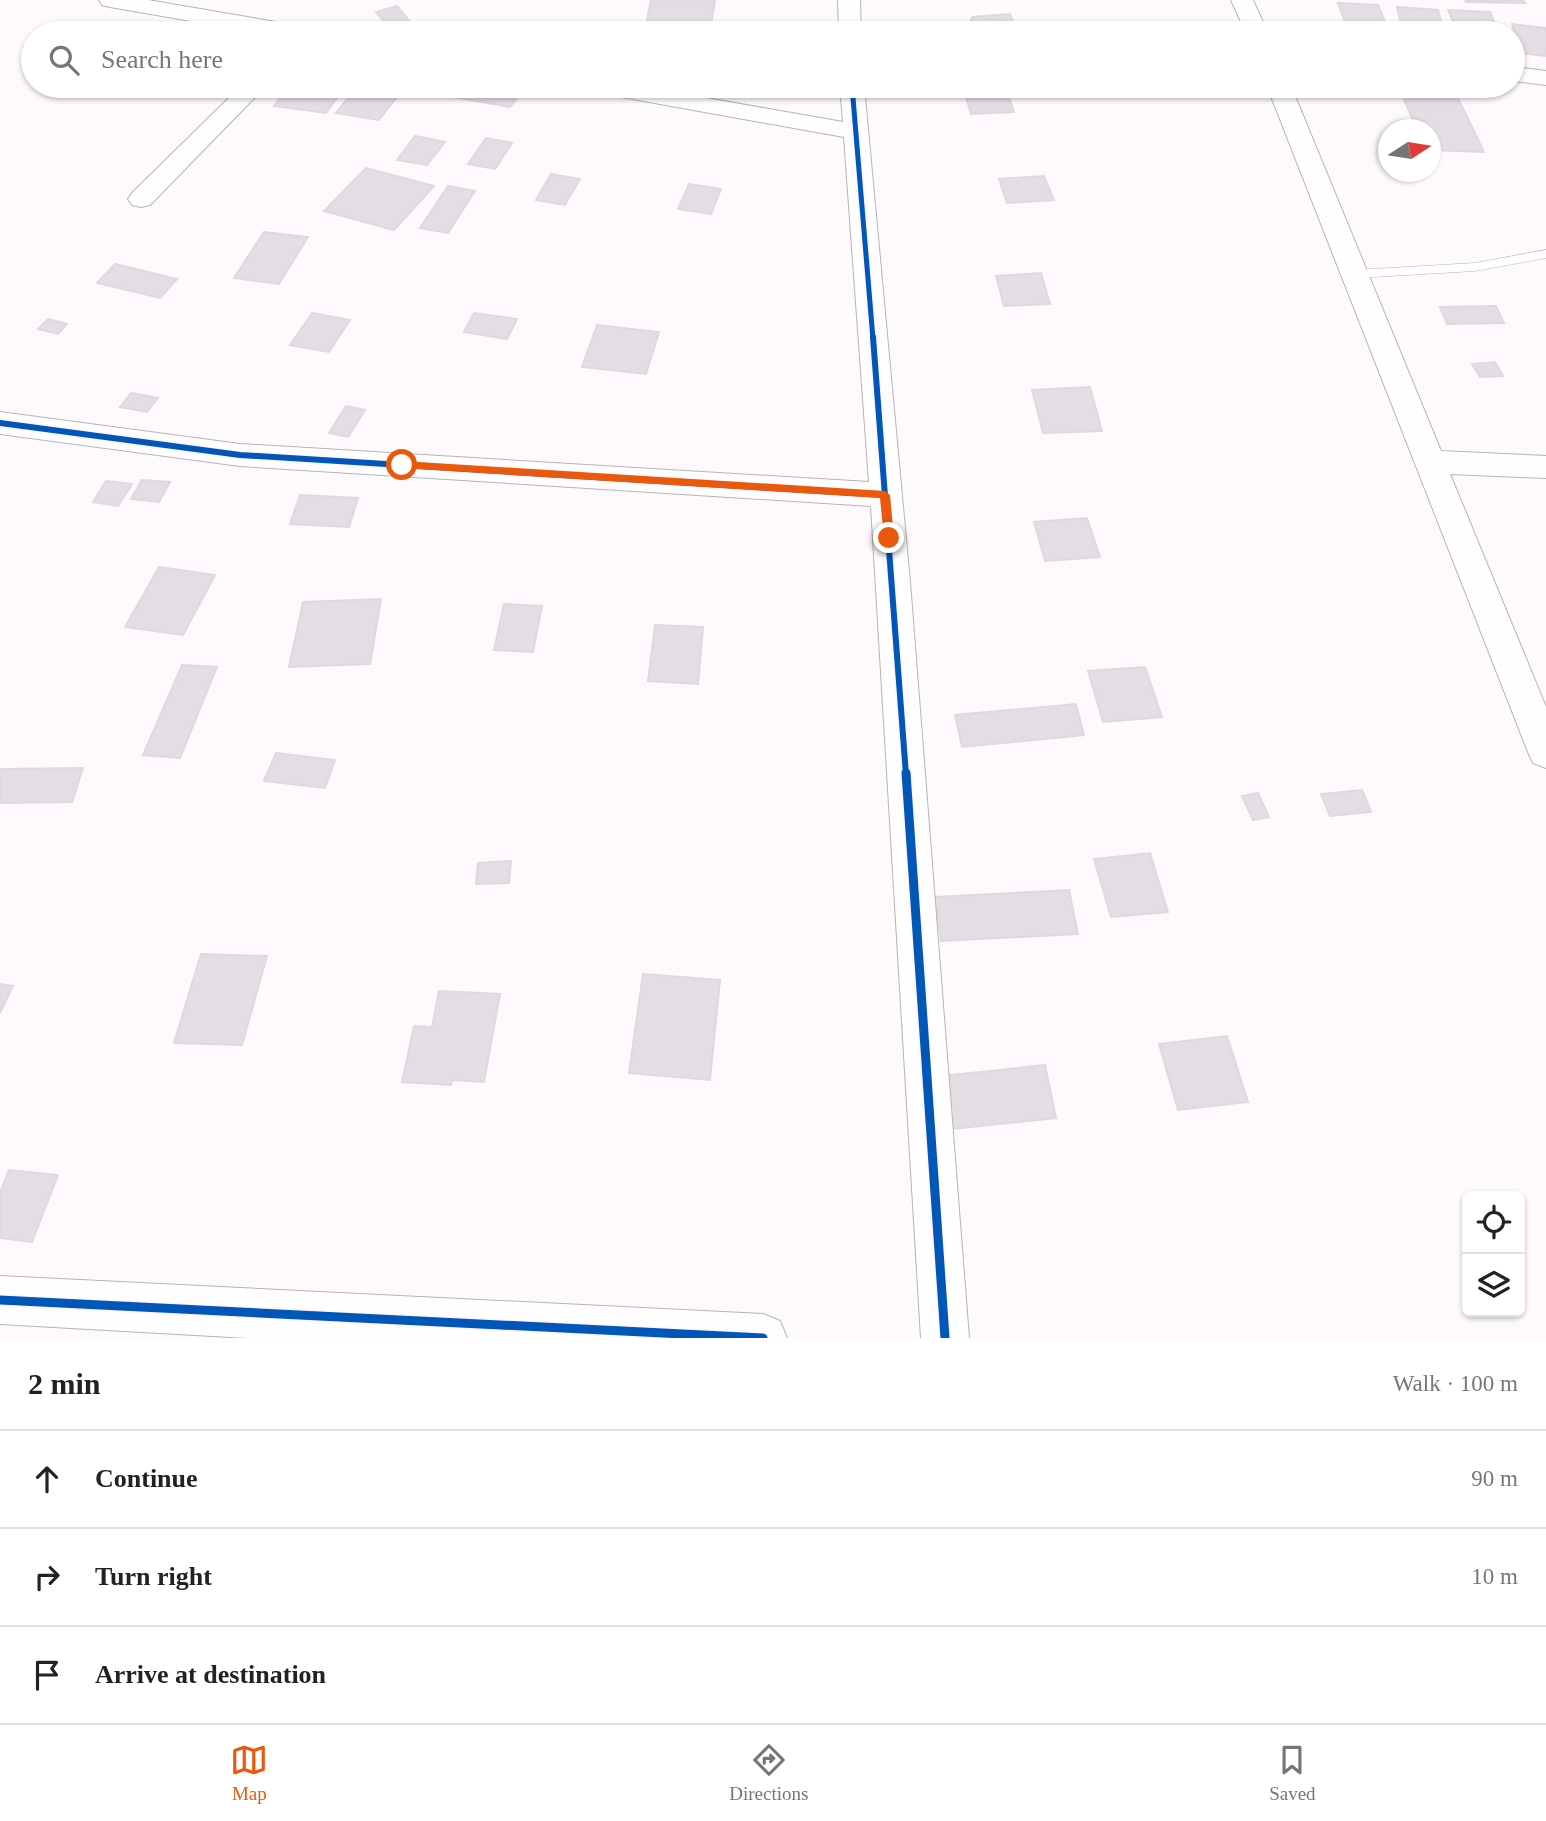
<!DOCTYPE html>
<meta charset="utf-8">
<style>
body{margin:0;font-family:Georgia,serif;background:#f6f6f6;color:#222}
.controls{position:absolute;right:21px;bottom:21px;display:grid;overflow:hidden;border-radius:10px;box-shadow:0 2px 5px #0004}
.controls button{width:63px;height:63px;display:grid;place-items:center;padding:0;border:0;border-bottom:2px solid #e0e0e0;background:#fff;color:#222;font:35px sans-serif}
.compass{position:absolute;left:1378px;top:119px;width:63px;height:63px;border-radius:50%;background:#fff;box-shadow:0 2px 5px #0004;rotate:78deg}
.stop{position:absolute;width:21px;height:21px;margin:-16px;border:5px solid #ea580c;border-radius:50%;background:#fff}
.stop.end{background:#ea580c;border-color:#fff;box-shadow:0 2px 7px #0008}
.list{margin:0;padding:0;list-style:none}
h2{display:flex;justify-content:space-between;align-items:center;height:91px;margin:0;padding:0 28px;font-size:30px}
h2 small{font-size:23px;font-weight:400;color:#767676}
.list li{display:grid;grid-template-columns:46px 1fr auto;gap:21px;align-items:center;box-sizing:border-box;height:98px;padding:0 28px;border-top:2px solid #e0e0e0}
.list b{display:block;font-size:26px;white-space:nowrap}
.list em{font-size:23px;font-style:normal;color:#767676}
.icon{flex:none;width:38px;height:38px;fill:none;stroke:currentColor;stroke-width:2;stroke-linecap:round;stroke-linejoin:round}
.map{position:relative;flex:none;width:1546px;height:1338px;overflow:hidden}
.search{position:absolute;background:#fff;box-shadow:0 2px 5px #0004;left:21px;right:21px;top:21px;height:77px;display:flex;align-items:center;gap:18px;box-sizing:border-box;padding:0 24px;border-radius:38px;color:#767676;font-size:26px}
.sheet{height:385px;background:#fff}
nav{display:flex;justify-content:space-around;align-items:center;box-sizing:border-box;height:98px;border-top:2px solid #e0e0e0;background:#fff;font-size:19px;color:#767676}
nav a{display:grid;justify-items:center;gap:4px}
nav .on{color:#ea580c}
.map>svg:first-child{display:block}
.building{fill:#e4dee4;stroke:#ded9de;stroke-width:2}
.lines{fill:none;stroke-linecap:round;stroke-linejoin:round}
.lane-casing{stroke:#b8b3b8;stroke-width:1}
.street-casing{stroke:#b8b3b8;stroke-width:2}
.lane{fill:#fffeff;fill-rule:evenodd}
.street{fill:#fffeff;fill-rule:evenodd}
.cycleway-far2-casing{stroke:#fff7ff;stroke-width:9}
.cycleway-far1-casing{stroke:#fff7ff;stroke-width:10}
.cycleway-casing{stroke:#fff7ff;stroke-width:13}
.cycleway-far2{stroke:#0057b8;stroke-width:5}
.cycleway-far1{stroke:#0057b8;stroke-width:6}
.cycleway{stroke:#0057b8;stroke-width:9}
.route{fill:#ea580c}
</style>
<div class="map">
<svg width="1546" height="1338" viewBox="0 0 1546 1338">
<rect width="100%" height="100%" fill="#fdf9fd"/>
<g class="building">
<polygon points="651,0 715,0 711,26 646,25"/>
<polygon points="1465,0 1523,0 1525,3 1466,2"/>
<polygon points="1338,3 1378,5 1390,33 1349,33"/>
<polygon points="397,6 411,23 390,29 376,12"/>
<polygon points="1397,7 1438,10 1444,33 1403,33"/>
<polygon points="1448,10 1490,12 1497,29 1455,26"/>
<polygon points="1010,14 1018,33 967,33 972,17"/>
<polygon points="1512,24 1546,28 1546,56 1520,53"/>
<polygon points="290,86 337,86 345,87 326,113 274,106"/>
<polygon points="357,86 400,93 379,120 336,113"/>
<polygon points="443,86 478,86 521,93 510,107 436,94"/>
<polygon points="1400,90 1455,92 1484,152 1430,150 1430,130 1417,130"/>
<polygon points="1007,92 1014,112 971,114 965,94"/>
<polygon points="415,136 445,142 427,165 397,160"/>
<polygon points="486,138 512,143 495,169 468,164"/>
<polygon points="366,168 434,186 394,230 324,211"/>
<polygon points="551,174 580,179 565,205 536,200"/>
<polygon points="1044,176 1054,200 1007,203 999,179"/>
<polygon points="689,184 721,189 711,214 678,209"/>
<polygon points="448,186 475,191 448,233 420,228"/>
<polygon points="264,232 308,237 279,284 234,278"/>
<polygon points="115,264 177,279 160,298 97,283"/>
<polygon points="1041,273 1050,304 1004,306 996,276"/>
<polygon points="1496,306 1504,323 1447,324 1440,307"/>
<polygon points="312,313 350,320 329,352 290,345"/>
<polygon points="474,313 517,319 507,339 464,332"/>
<polygon points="48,319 67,324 58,334 38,329"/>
<polygon points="597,325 659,332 646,374 582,367"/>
<polygon points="1495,362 1503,376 1480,377 1472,364"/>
<polygon points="1090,387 1102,431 1043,433 1032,390"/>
<polygon points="131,393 158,398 147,412 120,407"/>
<polygon points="346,406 365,410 348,437 329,433"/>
<polygon points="142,480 170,482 159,502 131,499"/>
<polygon points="106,481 132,484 118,506 93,502"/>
<polygon points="300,495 358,498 349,527 290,524"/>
<polygon points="1087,518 1100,557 1045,561 1034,522"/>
<polygon points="159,567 215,575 183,635 125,627"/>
<polygon points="381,599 370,664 289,667 303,602"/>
<polygon points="504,604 542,606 533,652 494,650"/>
<polygon points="655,625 703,627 698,684 648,681"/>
<polygon points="182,665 217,667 180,758 143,755"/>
<polygon points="1145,667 1162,717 1103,722 1088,671"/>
<polygon points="1076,704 1084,735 962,747 955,715"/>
<polygon points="276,753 335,760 325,788 264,781"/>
<polygon points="83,768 72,802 0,803 0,769"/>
<polygon points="1362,790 1371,812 1330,816 1321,794"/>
<polygon points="1258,793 1269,817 1253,820 1242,796"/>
<polygon points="1150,853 1168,912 1111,917 1094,859"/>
<polygon points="511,861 509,883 476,884 478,863"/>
<polygon points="1069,890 1078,934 941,941 935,897"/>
<polygon points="201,954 267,956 242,1045 174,1043"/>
<polygon points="643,974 720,980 710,1080 629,1073"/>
<polygon points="0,984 13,986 0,1013"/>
<polygon points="439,991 500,994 484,1082 452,1080 451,1085 402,1082 414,1026 432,1027"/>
<polygon points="1227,1036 1248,1102 1178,1110 1159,1044"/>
<polygon points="1045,1065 1056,1118 952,1129 943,1076"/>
<polygon points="9,1170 58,1175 32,1242 0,1238 0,1193"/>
</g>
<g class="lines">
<g class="lane-casing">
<polygon id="lane" points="1546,250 1546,258 1475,271 1355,278 1348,274 1355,270 1475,263"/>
</g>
<g class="street-casing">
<g id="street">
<polygon points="99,0 148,0 299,26 307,28 310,33 261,33 110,7 102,5"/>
<polygon points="838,0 860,0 861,33 839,33"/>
<polygon points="1231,0 1253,0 1268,33 1246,33"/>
<polygon points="1513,67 1546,71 1546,85 1513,81"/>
<polygon points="241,86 266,86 150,205 141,207 132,205 128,199 132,193"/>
<polygon points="587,86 638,86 843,122 840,86 864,86 910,582 969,1338 921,1338 871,506 240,466 0,434 0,412 240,444 869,482 844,137 599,93 591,91"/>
<polygon points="1267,86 1291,86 1441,451 1546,456 1546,478 1450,474 1546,707 1546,768 1533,763 1528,752"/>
<polygon points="0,1276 763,1314 780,1321 787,1338 248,1338 0,1324"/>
</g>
</g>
<use href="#lane" class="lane"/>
<use href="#street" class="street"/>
<g class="cycleway-far2-casing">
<polyline id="cycleway-far2" points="852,86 873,339"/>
</g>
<g class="cycleway-far1-casing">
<g id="cycleway-far1">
<polyline points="873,337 906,775"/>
<polyline points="0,423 240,455 885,495"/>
</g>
</g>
<g class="cycleway-casing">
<g id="cycleway">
<polyline points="906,773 945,1338"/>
<polyline points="0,1300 763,1338"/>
</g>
</g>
<use href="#cycleway-far2" class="cycleway-far2"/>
<use href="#cycleway-far1" class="cycleway-far1"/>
<use href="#cycleway" class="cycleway"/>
</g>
<polygon class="route" points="402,461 885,491 890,495 894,538 889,542 884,538 880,498 402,468 397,465"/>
</svg>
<div class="controls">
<button><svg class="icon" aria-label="locate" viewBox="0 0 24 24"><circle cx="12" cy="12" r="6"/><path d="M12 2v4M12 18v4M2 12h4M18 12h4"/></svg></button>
<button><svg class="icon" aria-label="layers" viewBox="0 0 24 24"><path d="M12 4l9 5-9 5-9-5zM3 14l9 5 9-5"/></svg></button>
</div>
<svg class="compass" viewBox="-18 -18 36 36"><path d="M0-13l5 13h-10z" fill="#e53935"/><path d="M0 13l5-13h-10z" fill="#767676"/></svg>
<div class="stop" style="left:402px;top:465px"></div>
<div class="stop end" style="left:889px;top:538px"></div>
<div class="search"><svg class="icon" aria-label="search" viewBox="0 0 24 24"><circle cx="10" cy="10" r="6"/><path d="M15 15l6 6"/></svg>Search here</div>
</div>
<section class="sheet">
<h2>2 min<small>Walk · 100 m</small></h2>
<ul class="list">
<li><svg class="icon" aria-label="ahead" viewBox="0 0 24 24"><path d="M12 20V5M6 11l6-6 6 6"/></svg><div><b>Continue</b></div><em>90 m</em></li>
<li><svg class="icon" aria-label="right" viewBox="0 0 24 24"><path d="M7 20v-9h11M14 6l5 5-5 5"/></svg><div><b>Turn right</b></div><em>10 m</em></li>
<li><svg class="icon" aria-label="arrive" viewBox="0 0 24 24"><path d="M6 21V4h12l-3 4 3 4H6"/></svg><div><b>Arrive at destination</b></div></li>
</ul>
</section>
<nav>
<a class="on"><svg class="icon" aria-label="map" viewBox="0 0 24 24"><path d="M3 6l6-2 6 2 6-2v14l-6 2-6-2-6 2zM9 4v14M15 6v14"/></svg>Map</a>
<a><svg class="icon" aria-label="directions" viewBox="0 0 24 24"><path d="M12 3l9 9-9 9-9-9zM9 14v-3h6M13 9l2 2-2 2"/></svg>Directions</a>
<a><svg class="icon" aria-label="saved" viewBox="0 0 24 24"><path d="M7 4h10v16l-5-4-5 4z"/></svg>Saved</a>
</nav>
